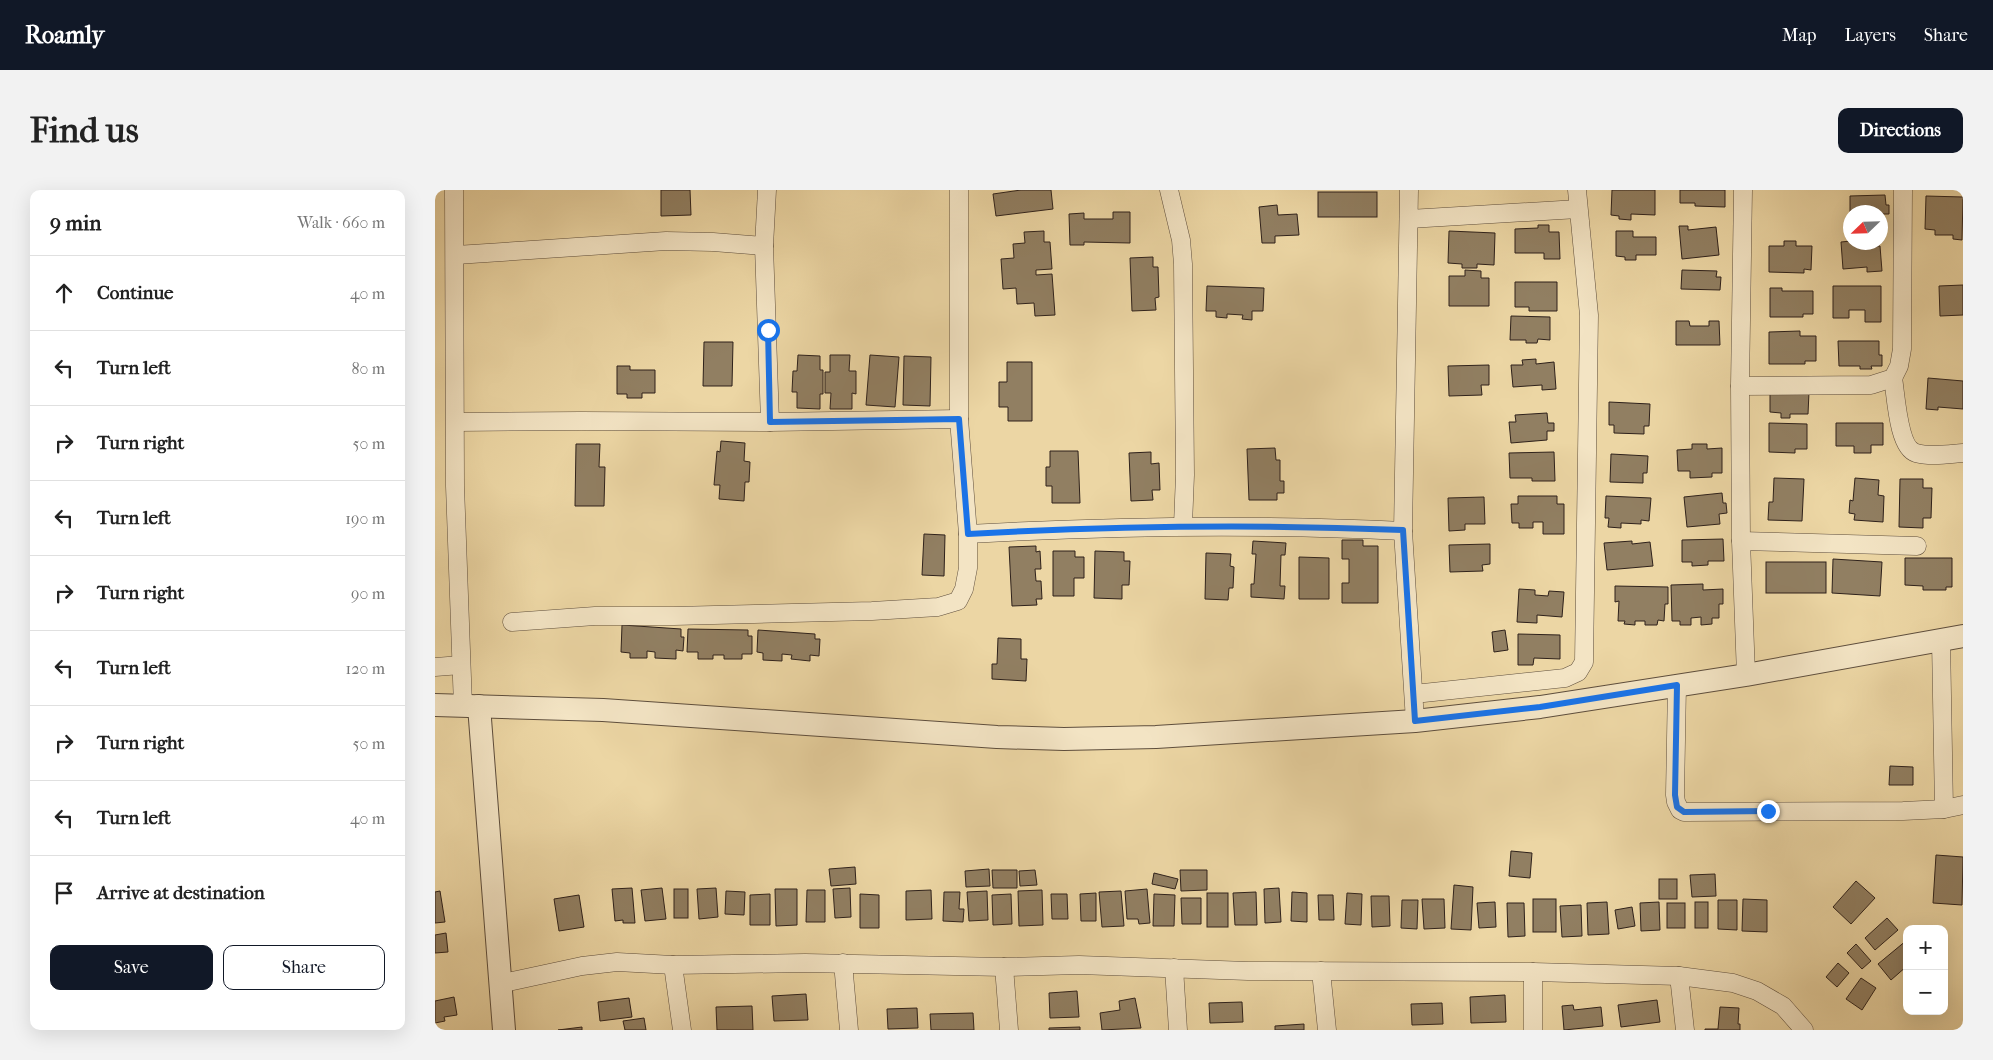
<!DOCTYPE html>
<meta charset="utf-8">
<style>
body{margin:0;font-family:"IM FELL French Canon",serif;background:#f2f2f2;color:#222}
.controls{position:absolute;right:15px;bottom:15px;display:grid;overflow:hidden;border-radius:10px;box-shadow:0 5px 20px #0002}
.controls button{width:45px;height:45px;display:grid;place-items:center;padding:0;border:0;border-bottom:1px solid #e0e0e0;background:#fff;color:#222;font:25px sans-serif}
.compass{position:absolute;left:1408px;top:15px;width:45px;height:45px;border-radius:50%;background:#fff;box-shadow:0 5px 20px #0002;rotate:247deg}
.stop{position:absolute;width:15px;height:15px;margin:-11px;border:4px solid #1a73e8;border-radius:50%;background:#fff}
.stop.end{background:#1a73e8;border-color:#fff;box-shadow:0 1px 5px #0008}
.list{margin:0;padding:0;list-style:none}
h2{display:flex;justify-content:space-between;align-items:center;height:65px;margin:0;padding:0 20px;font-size:21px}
h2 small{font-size:16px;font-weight:400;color:#767676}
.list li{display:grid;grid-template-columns:32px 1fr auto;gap:15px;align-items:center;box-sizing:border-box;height:75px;padding:0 20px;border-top:1px solid #e0e0e0}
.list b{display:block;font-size:19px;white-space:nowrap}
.list em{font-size:16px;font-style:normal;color:#767676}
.actions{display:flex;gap:10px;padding:15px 20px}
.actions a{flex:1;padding:11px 0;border:1px solid #111827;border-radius:10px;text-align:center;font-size:18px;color:#111827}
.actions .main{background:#111827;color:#fff}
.icon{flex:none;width:28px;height:28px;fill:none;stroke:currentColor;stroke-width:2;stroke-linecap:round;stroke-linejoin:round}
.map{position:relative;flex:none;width:1528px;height:840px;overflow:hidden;border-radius:10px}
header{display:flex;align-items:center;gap:30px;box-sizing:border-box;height:70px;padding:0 25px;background:#111827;color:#fff}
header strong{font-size:24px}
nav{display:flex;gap:28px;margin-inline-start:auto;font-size:18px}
.intro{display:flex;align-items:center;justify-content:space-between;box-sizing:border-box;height:120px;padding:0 30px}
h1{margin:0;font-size:35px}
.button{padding:12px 22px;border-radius:10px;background:#111827;color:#fff;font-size:18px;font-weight:700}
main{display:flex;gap:30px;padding:0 30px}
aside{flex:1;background:#fff;border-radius:10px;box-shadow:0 5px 20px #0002}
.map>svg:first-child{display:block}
.building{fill:#917f62;stroke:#2e211b}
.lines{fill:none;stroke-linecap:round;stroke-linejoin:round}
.minor-casing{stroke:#5e4e3d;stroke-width:19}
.tertiary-casing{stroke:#5e4e3d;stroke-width:24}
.minor{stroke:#f3e4c4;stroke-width:18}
.tertiary{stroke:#f3e4c4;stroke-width:22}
.route{stroke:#1a73e8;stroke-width:6}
</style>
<header>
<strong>Roamly</strong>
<nav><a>Map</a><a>Layers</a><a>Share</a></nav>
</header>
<div class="intro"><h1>Find us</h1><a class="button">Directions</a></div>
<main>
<aside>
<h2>9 min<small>Walk · 660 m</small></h2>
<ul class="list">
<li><svg class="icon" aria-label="ahead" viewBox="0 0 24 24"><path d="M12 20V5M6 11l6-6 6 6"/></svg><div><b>Continue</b></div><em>40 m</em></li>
<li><svg class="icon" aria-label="left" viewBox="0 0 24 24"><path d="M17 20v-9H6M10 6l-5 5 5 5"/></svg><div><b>Turn left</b></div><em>80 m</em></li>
<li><svg class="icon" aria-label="right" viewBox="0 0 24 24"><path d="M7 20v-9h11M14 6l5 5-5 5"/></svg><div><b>Turn right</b></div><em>50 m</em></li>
<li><svg class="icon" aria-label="left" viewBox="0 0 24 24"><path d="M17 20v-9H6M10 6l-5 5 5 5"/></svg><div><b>Turn left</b></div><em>190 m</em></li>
<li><svg class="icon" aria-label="right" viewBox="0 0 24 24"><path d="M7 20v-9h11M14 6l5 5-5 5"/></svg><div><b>Turn right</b></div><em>90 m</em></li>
<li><svg class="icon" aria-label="left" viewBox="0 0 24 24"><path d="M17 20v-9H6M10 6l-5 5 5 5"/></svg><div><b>Turn left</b></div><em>120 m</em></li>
<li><svg class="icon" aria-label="right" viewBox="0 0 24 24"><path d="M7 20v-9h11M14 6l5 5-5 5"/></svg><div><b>Turn right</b></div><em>50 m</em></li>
<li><svg class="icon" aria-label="left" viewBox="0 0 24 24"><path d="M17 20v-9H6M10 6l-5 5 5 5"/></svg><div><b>Turn left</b></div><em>40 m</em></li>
<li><svg class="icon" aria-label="arrive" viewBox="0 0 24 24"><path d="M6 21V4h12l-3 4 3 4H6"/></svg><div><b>Arrive at destination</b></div></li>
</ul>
<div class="actions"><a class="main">Save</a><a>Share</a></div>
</aside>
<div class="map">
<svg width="1528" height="840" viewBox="0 0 1528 840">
<rect width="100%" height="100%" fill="#ecd6a4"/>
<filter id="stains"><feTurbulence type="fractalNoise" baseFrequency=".004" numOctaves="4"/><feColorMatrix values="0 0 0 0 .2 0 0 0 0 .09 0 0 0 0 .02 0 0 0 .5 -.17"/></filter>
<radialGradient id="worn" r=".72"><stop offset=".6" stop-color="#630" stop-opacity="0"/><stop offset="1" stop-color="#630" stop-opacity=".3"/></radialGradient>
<g class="building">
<polygon points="226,0 255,0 256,25 226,26"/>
<polygon points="586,0 616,0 618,19 561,26 558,4"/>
<polygon points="1177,0 1220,0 1220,25 1196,24 1196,30 1184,29 1184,26 1176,25"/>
<polygon points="1245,0 1290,0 1290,17 1260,16 1260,13 1245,13"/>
<rect x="883" y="2" width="59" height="25"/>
<polygon points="1450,5 1451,15 1454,15 1454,24 1448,24 1448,33 1446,33 1446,22 1416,22 1415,34 1415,6"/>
<polygon points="1491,6 1528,7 1527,50 1518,49 1518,45 1500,45 1500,40 1490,39"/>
<polygon points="842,15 843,25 862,24 864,45 840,46 840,53 827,53 824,17"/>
<polygon points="678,22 695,22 695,53 649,52 649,55 635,55 634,24 649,23 649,29 678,29"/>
<polygon points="1103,35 1114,35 1114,42 1124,42 1125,69 1109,69 1109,63 1080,63 1080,39 1103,38"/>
<polygon points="1244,36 1253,36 1253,40 1281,37 1284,65 1247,69"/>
<polygon points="609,41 609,52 615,52 617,79 601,80 601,85 617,84 620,125 600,126 599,113 582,114 581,98 568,99 566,69 579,68 578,54 590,53 589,42"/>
<polygon points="1014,41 1060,43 1059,75 1042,74 1042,78 1027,78 1027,74 1013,73"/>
<polygon points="1181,41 1198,41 1198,47 1221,47 1221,65 1201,65 1201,70 1190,70 1190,67 1181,66"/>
<polygon points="1349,51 1361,51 1361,56 1377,56 1376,80 1369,79 1369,83 1334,82 1334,56 1349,56"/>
<polygon points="1416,51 1438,52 1438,56 1445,56 1447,81 1432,82 1432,77 1408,79 1406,52"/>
<polygon points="718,67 718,77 723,77 724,107 720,108 721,120 697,121 695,68"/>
<polygon points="1030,80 1046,81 1046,88 1054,88 1054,116 1014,116 1014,86 1030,86"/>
<polygon points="1247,80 1282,81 1281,87 1286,87 1285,100 1246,99"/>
<polygon points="1080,92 1122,92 1122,121 1094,121 1094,117 1080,117"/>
<polygon points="1528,95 1528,125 1505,126 1504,96"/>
<polygon points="772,96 829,98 828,121 817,121 817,130 807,129 808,125 792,124 792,128 781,127 781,121 771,121"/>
<polygon points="1398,96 1446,96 1446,132 1430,132 1430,120 1414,120 1414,128 1398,128"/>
<polygon points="1335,98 1347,98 1347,101 1378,101 1378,124 1368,124 1368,127 1335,127"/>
<polygon points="1076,126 1115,127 1115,150 1103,149 1102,153 1091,153 1091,150 1075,150"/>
<polygon points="1241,131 1254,131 1255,136 1274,136 1274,131 1284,131 1285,155 1241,155"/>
<polygon points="1365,141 1365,146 1381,146 1381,171 1370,171 1370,174 1334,174 1334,142"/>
<polygon points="1403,151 1444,151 1444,165 1447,165 1447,176 1436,176 1437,179 1425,179 1425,176 1404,176"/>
<polygon points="269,152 298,152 297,196 268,196"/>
<polygon points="363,165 385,166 385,180 388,180 388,204 385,204 385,219 362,218 362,202 357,202 358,181 362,181"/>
<polygon points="395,165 415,165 414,181 421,181 421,204 417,203 417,219 395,219 396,203 390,203 390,182 395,182"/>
<polygon points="435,165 464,167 460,217 431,215"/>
<polygon points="469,166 496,167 495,216 468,215"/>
<polygon points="1101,169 1101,174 1119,172 1121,199 1107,200 1107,195 1078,197 1076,175 1088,175 1087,170"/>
<polygon points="572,172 597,172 597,231 573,231 573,217 564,217 564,192 572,192"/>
<polygon points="1054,175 1054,195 1046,195 1047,205 1014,206 1013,176"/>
<polygon points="182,176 195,176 195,180 220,180 220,203 207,203 207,208 192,208 192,204 182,204"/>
<polygon points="1493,188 1528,191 1528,219 1503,217 1503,220 1491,219"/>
<polygon points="1335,198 1374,202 1373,224 1355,224 1355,228 1346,228 1346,223 1335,222"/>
<polygon points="1174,212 1215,214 1214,236 1209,236 1209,244 1179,243 1179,235 1174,235"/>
<polygon points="1112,223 1113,233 1119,233 1119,241 1112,241 1112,250 1076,253 1074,232 1081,232 1080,225"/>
<polygon points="1334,233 1372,234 1372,259 1360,259 1360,263 1334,262"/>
<polygon points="1401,233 1448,233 1448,255 1436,255 1436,263 1419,263 1419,256 1401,256"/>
<polygon points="286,251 310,253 309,271 315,272 314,292 310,292 309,311 284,309 285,295 279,295 282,261 285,262"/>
<polygon points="141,254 165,254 164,277 170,277 169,316 140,316"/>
<polygon points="1257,254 1272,254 1272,259 1287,258 1287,283 1277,283 1277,287 1255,288 1255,281 1243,281 1242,260 1257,259"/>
<polygon points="840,258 841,270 845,270 845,291 849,291 849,303 842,303 842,310 814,310 812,259"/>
<polygon points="615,261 643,261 645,313 617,313 617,296 611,296 611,277 615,277"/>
<polygon points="716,262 716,274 724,273 725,300 717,300 718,310 696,311 694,263"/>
<polygon points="1119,262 1120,291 1097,291 1097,288 1075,288 1074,263"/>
<polygon points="1176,264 1213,266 1212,283 1208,283 1208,293 1175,292"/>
<polygon points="1339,288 1369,289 1367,331 1333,330 1334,312 1338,312"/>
<polygon points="1420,288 1444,290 1443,305 1449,306 1448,332 1419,330 1420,324 1414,323 1415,310 1418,311"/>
<polygon points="1465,289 1488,289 1488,298 1497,298 1496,328 1488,328 1488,338 1464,337"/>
<polygon points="1287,303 1288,313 1291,313 1292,323 1284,324 1285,334 1252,337 1249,307"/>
<polygon points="1083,306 1122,306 1122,314 1129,314 1129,344 1108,344 1108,332 1098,332 1098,338 1084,338 1084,333 1077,333 1076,314 1083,314"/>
<polygon points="1171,306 1216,308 1214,331 1206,330 1206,334 1186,333 1186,338 1173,337 1174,328 1170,328"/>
<polygon points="1049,307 1050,334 1030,334 1030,340 1014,341 1013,308"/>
<polygon points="489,344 510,345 509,386 487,385"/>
<polygon points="1288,349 1289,371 1273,371 1273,375 1257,376 1257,372 1247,372 1247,350"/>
<polygon points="907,350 928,350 928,356 943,356 943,413 907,413 907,393 914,393 914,369 907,369"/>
<polygon points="818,351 851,353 850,365 846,365 845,396 850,396 849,409 816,407 816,394 819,394 821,364 817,364"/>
<polygon points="1197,351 1197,354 1215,352 1218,376 1172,380 1169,353"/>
<polygon points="1055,354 1055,374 1047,375 1048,381 1015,382 1014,355"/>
<polygon points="601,356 601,362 605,361 606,379 600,379 601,391 606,391 607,409 601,409 602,415 577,416 574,357"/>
<polygon points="618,361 640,361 640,367 649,367 649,388 639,388 639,406 618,406"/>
<polygon points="660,361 689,362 689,371 695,371 694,395 687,395 687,409 659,408"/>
<polygon points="771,363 796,364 795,376 799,377 798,398 794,398 793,410 770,409"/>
<polygon points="864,367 894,368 894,409 864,409"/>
<polygon points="1470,368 1517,368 1517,397 1511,397 1511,400 1488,400 1488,396 1470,395"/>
<polygon points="1398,369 1447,372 1445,406 1397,403"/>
<rect x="1331" y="372" width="60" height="31"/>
<polygon points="1268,394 1268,400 1288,399 1288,414 1284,414 1284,428 1277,428 1277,434 1266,435 1266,427 1256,428 1256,435 1245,435 1245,431 1237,431 1236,395"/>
<polygon points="1180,396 1233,397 1233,414 1230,414 1229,431 1223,430 1222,435 1210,435 1210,431 1200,431 1200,435 1189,434 1190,431 1183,431 1184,411 1180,412"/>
<polygon points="1084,399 1100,400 1100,405 1113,406 1114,401 1129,402 1127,427 1102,425 1102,433 1082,432"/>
<polygon points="187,435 246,439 246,447 249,447 248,461 241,460 241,469 220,468 220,462 212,461 212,468 195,468 195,463 186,462"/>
<polygon points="253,439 313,440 313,446 317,446 317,464 307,464 307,469 289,469 289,465 278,465 278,469 263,469 263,462 252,462"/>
<polygon points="323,440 380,444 380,449 385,449 384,466 375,465 375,471 356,469 357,465 347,464 347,471 328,470 328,463 322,462"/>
<polygon points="1070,440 1073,460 1059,462 1057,442"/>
<polygon points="1083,444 1125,445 1125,469 1099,468 1098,475 1083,475"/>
<polygon points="563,448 586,449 586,469 592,469 591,491 557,489 557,474 562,474"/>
<polygon points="1455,576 1478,577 1478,595 1454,595"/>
<polygon points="1076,661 1097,663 1095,688 1074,686"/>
<polygon points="1501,665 1528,667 1527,715 1498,713"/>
<polygon points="420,677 421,694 396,696 394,679"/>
<polygon points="554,679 555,696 531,697 530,681"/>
<polygon points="557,680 582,680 582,698 558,698"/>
<polygon points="600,680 602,695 585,696 584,681"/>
<polygon points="745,680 772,680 772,700 746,701"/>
<polygon points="719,683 743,689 740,699 717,694"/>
<polygon points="1280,684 1281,706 1257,707 1255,685"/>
<rect x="1224" y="689" width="18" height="20"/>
<polygon points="1421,691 1440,708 1416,734 1398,717"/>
<polygon points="1019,695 1038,697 1036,740 1016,739"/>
<polygon points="197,698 200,733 188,733 188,730 180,731 177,699"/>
<polygon points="227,698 231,729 210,731 206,700"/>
<polygon points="281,698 283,727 264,729 262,699"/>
<polygon points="415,698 416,727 400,728 398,699"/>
<polygon points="844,698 846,732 830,733 829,699"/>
<rect x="239" y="699" width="14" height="29"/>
<polygon points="340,699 362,699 362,735 341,736"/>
<polygon points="712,699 715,733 704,734 703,729 692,729 690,701"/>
<polygon points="372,700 390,700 390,732 371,732"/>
<polygon points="496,700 497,729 471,730 471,701"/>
<polygon points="607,700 608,735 584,736 583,701"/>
<polygon points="5,701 10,732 0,733 0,702"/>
<polygon points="291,701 310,702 309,725 290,724"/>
<polygon points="552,701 553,730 534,731 532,702"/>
<polygon points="686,701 689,736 667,737 664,702"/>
<polygon points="509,702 525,702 524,719 529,719 528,732 508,731"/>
<polygon points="821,702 822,735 800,735 798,703"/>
<polygon points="857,702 872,703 872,732 856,731"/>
<polygon points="661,703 661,731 646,731 645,704"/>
<rect x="772" y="703" width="21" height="34"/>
<polygon points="912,703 927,704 926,735 910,734"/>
<polygon points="335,704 335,735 315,735 315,705"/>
<polygon points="425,704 444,705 444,738 425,738"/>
<polygon points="576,704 577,734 558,735 557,705"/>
<polygon points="616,704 632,704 633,729 617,729"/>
<polygon points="719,704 740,705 739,736 718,736"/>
<polygon points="144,705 149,737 124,741 119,709"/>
<polygon points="883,705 898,705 899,730 884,730"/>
<polygon points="936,706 954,706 955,736 937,737"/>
<polygon points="746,708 766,708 766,734 747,734"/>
<polygon points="987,709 1009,709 1010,738 989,739"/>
<rect x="1098" y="709" width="23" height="33"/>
<polygon points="1308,709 1332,710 1332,742 1307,741"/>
<polygon points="967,710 983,710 982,739 966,738"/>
<polygon points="1283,710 1302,710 1302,740 1283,739"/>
<polygon points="1060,712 1061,737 1044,738 1042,713"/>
<polygon points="1172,712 1174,744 1153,745 1152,713"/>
<polygon points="1224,712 1225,740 1206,741 1205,713"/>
<rect x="1260" y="712" width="13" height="26"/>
<polygon points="1072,713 1089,713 1090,746 1073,747"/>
<rect x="1232" y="713" width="18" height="25"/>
<polygon points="1146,715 1147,746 1127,747 1125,716"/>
<polygon points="1197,717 1200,736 1183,739 1180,720"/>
<polygon points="1452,728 1463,740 1440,760 1430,748"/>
<polygon points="11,743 13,762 0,763 0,745"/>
<polygon points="1472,750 1472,776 1456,790 1443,774"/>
<polygon points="1421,754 1436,771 1427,779 1412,763"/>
<polygon points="1403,773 1414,783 1402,797 1391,787"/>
<polygon points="1426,788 1441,798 1427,820 1411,809"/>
<polygon points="642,801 644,827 615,828 614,803"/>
<polygon points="371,804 373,830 339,831 337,806"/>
<polygon points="1070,805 1071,832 1036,833 1035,807"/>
<polygon points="19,807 22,825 9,827 10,831 0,833 0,811"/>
<polygon points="194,808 197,827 165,831 163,812"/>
<polygon points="700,808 706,838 667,840 665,823 685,820 684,811"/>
<polygon points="1222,810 1225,832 1186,837 1183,815"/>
<polygon points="807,812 808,832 775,833 774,813"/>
<polygon points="1007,813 1008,834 977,835 976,814"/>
<polygon points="1138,815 1139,820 1166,817 1168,836 1129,840 1127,816"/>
<polygon points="317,816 318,840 282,840 281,817"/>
<polygon points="1285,817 1304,818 1303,834 1305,834 1305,840 1270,840 1270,839 1283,839"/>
<polygon points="482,818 483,838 453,839 452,819"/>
<polygon points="538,823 539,840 496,840 495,824"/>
<polygon points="209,828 211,840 190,840 188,831"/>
<polygon points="869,834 869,840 840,840 840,836"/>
<polygon points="147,837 147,840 123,840"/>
<polygon points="645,837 645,840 614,840 614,838"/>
</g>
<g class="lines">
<g class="minor-casing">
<g id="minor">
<polyline points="19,0 20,296 28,516"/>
<polyline points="332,0 329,56 335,232"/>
<polyline points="734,0 746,50 748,74 750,285 748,335"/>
<polyline points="974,0 968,341 980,531"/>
<polyline points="1308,0 1305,196 1306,351 1311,485"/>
<polyline points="974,29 1143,19"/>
<polyline points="21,65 231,51 278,52 329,56"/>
<path d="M1458,188C1461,205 1463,258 1481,263C1495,267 1514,264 1528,263"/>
<polyline points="1305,196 1436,195 1458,188 1464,176 1467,159 1468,0"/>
<polyline points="21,232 146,231 335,232 524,229"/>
<path d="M533,344C678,336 823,334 968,341"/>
<polyline points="1306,351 1482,356"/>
<polyline points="77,432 160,426 239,426 437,421 503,417 523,411 529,399 533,378 533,344 524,229 524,0"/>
<polyline points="1506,450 1509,619"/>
<polyline points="0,477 26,475"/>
<polyline points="1242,495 1240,605 1241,612 1245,620 1249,622 1468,621 1509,619 1528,615"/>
<polyline points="979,504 1130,488 1143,482 1149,472 1154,125 1142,0"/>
<polyline points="408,773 414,840"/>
<polyline points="238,775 247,840"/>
<polyline points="569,777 574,840"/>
<polyline points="739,778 743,840"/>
<polyline points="886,781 892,840"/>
<polyline points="1244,786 1250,840"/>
<polyline points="64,794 147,776 182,772 238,775 370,773 569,777 644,775 813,781 1098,782 1244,786 1298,793 1322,801 1348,816 1369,840"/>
<polyline points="1098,840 1098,782"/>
</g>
</g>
<g class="tertiary-casing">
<g id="tertiary">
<polyline points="0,515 168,520 562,547 629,549 721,547 980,531 1105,517 1311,485 1528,446"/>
<polyline points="44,516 69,840"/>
</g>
</g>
<use href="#minor" class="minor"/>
<use href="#tertiary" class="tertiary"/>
</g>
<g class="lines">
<path class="route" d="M333,140L335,232L524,229L533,344C678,336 823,334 968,340L980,531L1105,517L1242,495L1240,605L1242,617L1249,622L1333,621"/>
</g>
<rect width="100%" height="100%" filter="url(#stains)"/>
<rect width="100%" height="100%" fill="url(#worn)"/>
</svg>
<div class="controls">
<button>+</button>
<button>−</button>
</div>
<svg class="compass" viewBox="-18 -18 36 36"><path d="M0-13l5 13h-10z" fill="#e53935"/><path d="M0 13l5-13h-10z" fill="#767676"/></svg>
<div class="stop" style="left:333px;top:140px"></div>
<div class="stop end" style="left:1333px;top:621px"></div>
</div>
</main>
